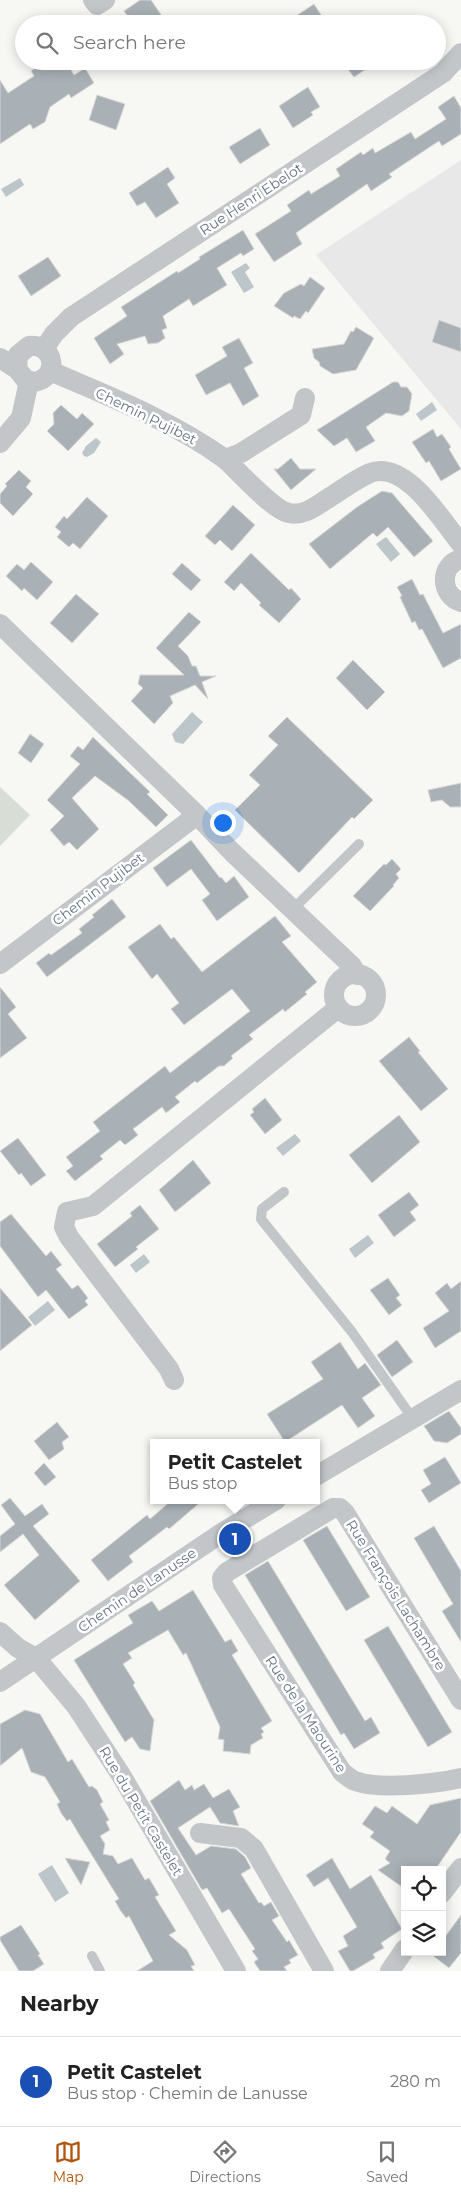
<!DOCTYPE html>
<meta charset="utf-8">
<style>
body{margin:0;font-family:Montserrat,sans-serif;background:#f2f2f2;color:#222}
.controls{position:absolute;right:15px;bottom:15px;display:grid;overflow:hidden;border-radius:0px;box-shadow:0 2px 12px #0003}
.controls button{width:45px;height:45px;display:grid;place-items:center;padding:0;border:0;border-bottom:1px solid #e0e0e0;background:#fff;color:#222;font:25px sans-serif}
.you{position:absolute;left:222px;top:822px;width:18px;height:18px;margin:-12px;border:4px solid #fff;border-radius:50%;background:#1a73e8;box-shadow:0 0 0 8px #1a73e833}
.badge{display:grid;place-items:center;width:32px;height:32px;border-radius:50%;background:#b45309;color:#fff;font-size:16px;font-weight:700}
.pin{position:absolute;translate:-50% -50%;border:2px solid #fff;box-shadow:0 1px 5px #0006}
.popup{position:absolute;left:150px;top:1439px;width:170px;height:65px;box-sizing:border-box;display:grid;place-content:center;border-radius:0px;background:#fff;filter:drop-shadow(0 1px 4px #0005);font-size:16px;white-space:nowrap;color:#767676}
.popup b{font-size:19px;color:#222}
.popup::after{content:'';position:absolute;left:50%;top:100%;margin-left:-10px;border:10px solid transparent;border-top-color:#fff}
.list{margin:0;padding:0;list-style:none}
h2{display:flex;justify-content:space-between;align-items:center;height:65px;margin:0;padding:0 20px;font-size:21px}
h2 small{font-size:16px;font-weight:400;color:#767676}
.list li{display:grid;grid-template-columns:32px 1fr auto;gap:15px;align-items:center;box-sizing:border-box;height:90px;padding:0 20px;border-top:1px solid #e0e0e0}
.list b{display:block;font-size:19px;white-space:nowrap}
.list p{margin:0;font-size:16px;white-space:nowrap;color:#767676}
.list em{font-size:16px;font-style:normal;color:#767676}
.icon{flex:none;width:28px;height:28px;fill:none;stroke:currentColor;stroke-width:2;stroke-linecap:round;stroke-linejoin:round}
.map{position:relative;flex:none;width:461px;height:1971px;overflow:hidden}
.search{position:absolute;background:#fff;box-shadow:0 2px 12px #0003;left:15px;right:15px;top:15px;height:55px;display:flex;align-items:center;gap:12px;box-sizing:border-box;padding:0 18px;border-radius:28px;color:#767676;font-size:19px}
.sheet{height:155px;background:#fff}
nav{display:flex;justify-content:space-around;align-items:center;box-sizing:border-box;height:70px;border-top:1px solid #e0e0e0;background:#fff;font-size:14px;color:#767676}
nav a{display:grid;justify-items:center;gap:2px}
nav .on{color:#b45309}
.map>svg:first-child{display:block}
.built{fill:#e7e8e7}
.green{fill:#d8ded5}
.water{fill:#bcc6ca}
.building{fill:#a9b1b6;stroke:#d8d8d6}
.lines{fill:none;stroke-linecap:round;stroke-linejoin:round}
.lane{stroke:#c2c6c9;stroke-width:10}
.street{stroke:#c2c6c9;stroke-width:20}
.labels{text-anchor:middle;stroke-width:5;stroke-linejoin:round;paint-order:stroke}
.street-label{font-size:14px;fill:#667684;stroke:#fff}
</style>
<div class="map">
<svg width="461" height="1971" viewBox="0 0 461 1971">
<rect width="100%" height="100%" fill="#f7f7f4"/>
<polygon class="built" points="461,160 461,429 316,255"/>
<polygon class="green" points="0,787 30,815 0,846"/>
<g class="water">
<polygon points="20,178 24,185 6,197 1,189"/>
<polygon points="246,263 250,268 245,272 254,287 244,293 231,272"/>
<polygon points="432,402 437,410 421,421 416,414"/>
<polygon points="96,438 101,442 94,453 87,457 84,456 82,453 86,446"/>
<polygon points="386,537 400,554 391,562 376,544"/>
<polygon points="192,712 203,722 183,744 175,742 172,734"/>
<polygon points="295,1134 301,1141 283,1156 276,1148"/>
<polygon points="368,1235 374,1243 355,1258 349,1249"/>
<polygon points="144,1254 150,1262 136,1273 130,1265"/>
<polygon points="48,1301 55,1310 35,1326 28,1317"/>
<polygon points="52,1865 69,1893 55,1902 38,1874"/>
</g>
<g class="building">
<polygon points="140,0 151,0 164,19 156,24 133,24 124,11"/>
<polygon points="314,4 327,24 301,24 296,16"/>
<polygon points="46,61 66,61 74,75 85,68 94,83 71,98 69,94 50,107 45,122 33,129 30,124 0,144 0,80 8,93 34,76 31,71"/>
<polygon points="355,61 379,61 354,77 346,67"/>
<polygon points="308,87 320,107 311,112 313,115 293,128 279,106"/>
<polygon points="97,95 125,104 116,130 89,120"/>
<polygon points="454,96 461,108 461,134 442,146 439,141 389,174 392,177 371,191 367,184 338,204 296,233 302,244 274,262 255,234 291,211 287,205 309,190 311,194 340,176 336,169 361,152 363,155 373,148 375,153 411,132 415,139 446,119 438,107"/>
<polygon points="260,128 270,145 240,164 229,147"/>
<polygon points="168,167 175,178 167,184 179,203 156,218 145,202 137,206 129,193"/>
<polygon points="243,230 254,249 243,256 241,253 217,268 227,285 193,306 189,299 163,316 167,328 162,330 165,338 158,343 148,344 145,336 117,344 124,354 110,364 94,338 127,316 121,307 177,271 178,273 200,259 199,257"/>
<polygon points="48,257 61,276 31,296 18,276"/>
<polygon points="310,277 325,288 308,313 306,311 300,319 294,316 293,318 274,306 284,293 301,284 304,286"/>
<polygon points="439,320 461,328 461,352 432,342"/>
<polygon points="356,327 374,338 356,370 333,374 320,366 319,362 314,358 312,349 344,344 351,331 353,332"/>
<polygon points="239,338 253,363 244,368 259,396 243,406 230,383 206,395 195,375 227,356 222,347"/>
<polygon points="393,382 398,382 401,387 407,387 412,394 409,411 402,416 386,413 366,427 375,441 356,452 347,438 334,446 317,430"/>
<polygon points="61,405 77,419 82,413 94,424 68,451 47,431 54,424 53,413"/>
<polygon points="433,429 437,437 442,434 451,447 449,449 461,469 441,481 429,461 426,463 412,442"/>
<polygon points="291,458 300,469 316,469 291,490 274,469 278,469"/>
<polygon points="19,470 31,481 26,487 33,494 13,516 0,503 0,494 7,486 5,484"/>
<polygon points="382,491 392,493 433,541 414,557 388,527 377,537 373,533 330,569 309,544 357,507"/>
<polygon points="87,497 108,516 80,549 73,543 69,547 57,537 61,532 55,527 64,516 67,519"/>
<polygon points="233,505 255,525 232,551 220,540 215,545 205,536"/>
<polygon points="251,553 289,590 291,588 301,599 279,623 259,605 261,603 241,583 234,591 224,582"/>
<polygon points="31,562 53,582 37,600 24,588 22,591 6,576 17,564 24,570"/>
<polygon points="182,563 201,580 191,591 172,574"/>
<polygon points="412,579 420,595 423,594 443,633 461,624 461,658 443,668 422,629 419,630 415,621 412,623 400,597 402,596 397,587"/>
<polygon points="76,594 99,614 72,643 50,623"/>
<polygon points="189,612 201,622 178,646 188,656 192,666 196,666 200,676 216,676 202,682 208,699 195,685 170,696 173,703 154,724 131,701 143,688 138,684 140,675 184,675 156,648"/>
<polygon points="353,660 385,692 367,710 336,678"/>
<polygon points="287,717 373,800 354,819 352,817 299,873 235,810 260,785 249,775 278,745 268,736"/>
<polygon points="30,734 44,744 31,763 18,753"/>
<polygon points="93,737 150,792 147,794 168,815 156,827 129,801 95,776 72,798 99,829 77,850 69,842 64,846 50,830 64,816 47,800 80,764 70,756 78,746 83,750"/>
<polygon points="461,783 461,807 450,807 442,800 431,802 428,790"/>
<polygon points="191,840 220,878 221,877 226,883 234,876 249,897 217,921 202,900 210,894 191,869 167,887 153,868"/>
<polygon points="392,859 401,869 396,874 399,878 393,885 394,886 370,911 353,896 384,864 386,865"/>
<polygon points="112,899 126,917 47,977 36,963 49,953 51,955 82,933 79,929 94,917 92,915"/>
<polygon points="275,916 291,936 282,942 317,982 305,992 307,994 291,1007 285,1012 283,1009 249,1035 253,1039 231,1056 233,1058 224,1066 219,1066 197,1083 195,1081 175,1097 180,1102 166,1113 162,1107 133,1129 138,1135 125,1145 120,1140 100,1156 103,1159 75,1181 66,1171 73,1166 66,1157 100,1131 93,1122 165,1066 170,1073 250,1011 232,989 184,1025 171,1009 179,1003 157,974 152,979 128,947 160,924 171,939 174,937 202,972"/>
<polygon points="0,987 16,1007 8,1014 27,1038 0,1058"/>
<polygon points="409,1037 420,1051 418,1052 448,1089 421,1111 379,1061"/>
<polygon points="265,1098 282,1120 265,1134 250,1115 254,1112 252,1109"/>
<polygon points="399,1115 420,1142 372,1183 349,1155"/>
<polygon points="18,1138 46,1175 31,1186 21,1173 19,1175 0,1151"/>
<polygon points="193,1160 211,1183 175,1212 159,1190"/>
<polygon points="409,1192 419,1205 410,1212 416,1220 394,1237 378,1215"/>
<polygon points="140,1205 159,1229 136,1247 138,1249 115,1267 97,1244 132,1216 130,1213"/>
<polygon points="11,1214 46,1256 51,1251 62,1265 56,1269 72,1289 78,1285 88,1298 85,1301 88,1305 69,1319 46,1290 38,1297 0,1246 0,1222"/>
<polygon points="388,1278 400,1295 396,1298 402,1305 389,1315 370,1290"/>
<polygon points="461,1281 461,1331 435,1348 423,1328 449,1311 435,1293 447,1283 451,1289"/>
<polygon points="0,1288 32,1325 0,1351"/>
<polygon points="397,1340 413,1362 392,1377 377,1355"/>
<polygon points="340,1342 358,1369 365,1363 381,1385 362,1398 375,1416 358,1428 342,1405 285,1442 267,1414 323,1379 311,1362"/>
<polygon points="449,1411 461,1428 461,1434 447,1443 434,1441 424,1426"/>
<polygon points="57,1422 69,1437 62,1442 64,1449 49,1460 34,1441"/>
<polygon points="445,1457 461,1483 429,1503 421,1490 431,1484 423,1470"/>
<polygon points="44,1463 56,1477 45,1486 34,1473"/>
<polygon points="10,1498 25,1516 42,1504 49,1514 33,1526 80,1581 35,1620 4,1585 39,1555 23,1534 0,1552 0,1536 15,1524 1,1505"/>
<polygon points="172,1500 203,1500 169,1529 167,1527 129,1556 133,1562 108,1581 91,1560 147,1515 150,1519"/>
<polygon points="327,1526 370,1597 346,1611 303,1540"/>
<polygon points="434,1526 461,1571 461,1642 442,1611 453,1604 414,1538"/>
<polygon points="268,1561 365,1721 371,1717 380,1733 354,1749 344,1733 341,1735 245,1575"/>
<polygon points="193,1590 225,1642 231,1639 238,1651 232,1655 272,1721 261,1728 264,1732 261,1734 263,1738 251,1745 250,1754 223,1751 224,1740 218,1739 220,1727 186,1653 183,1655 168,1630 128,1653 132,1658 123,1664 135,1683 133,1685 154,1720 150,1751 140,1749 132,1737 125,1742 74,1660 133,1623 128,1615 152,1601 159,1611"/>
<polygon points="388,1626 452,1732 428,1747 364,1640"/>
<polygon points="25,1710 40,1714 68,1762 72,1759 89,1787 92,1786 97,1790 103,1802 100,1804 109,1820 106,1822 110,1830 100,1836 105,1844 103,1854 113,1856 118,1864 132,1858 145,1880 149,1878 159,1895 155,1897 176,1931 169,1935 187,1950 195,1965 191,1966 194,1971 137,1971 153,1961 129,1916 126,1918 120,1910 115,1901 119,1899 77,1831 70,1819 67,1821 61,1813 57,1804 60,1802 45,1777 31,1772 22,1748 0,1766 0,1724"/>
<polygon points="179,1780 185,1790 192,1785 194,1790 204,1784 213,1798 229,1789 240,1807 233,1811 239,1826 220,1823 210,1807 178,1828 196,1855 211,1846 236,1849 245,1857 251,1868 241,1874 259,1903 261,1902 264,1906 271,1902 279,1916 272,1920 287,1942 289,1940 298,1955 289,1960 291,1963 284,1967 287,1971 260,1971 254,1962 258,1959 252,1951 255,1949 229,1909 222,1913 207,1888 202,1890 150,1801"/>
<polygon points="461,1798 461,1832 435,1870 405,1870 405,1889 378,1870 390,1863 385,1859 390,1851 370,1837 374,1832 362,1824 375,1806 387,1813 392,1806 417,1824 430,1805"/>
<polygon points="65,1858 90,1862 81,1885"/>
<polygon points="332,1858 350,1889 371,1875 402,1929 381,1943 384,1948 373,1954 375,1958 353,1971 350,1971 338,1951 348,1946 343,1936 357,1927 328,1878 314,1887 306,1875"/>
<polygon points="461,1915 461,1953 449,1968 428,1952 442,1952 442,1941"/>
<polygon points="21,1925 40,1954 38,1955 44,1964 33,1971 19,1971 0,1940 0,1937"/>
</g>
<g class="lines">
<g class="lane">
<polyline points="292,910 359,844"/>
<polyline points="284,1192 262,1209 261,1219 352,1332 413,1419"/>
<polyline points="92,1956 100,1971"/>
</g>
<g class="street">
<polyline points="93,0 97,5 105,0"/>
<polyline points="44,349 54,334 71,317 443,73 461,53"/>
<path d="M0,358L17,369L25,379L33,382C60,379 56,343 29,346L18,355L17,369"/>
<path d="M50,371C111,397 172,421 225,459L241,453L301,415L305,398"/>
<polyline points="0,443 21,418 29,381"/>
<path d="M225,459C238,471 274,511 289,513C303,516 313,508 324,501C339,492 354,480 370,473C406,459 442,521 461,544"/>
<path d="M461,559C439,565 440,595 461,602"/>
<polyline points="0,624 197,815 232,852 352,966 357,975"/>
<polyline points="0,964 197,815"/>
<circle cx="355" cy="995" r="21"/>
<polyline points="174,1380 169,1369 69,1237 64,1227 67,1212 93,1206 338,1008"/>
<polyline points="316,1476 461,1390"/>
<polyline points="0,1632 18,1648 36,1658 76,1706 121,1775 236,1971"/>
<polyline points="0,1682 223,1532 276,1500"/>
<path d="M461,1700L345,1513L340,1508H333L227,1572L222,1578L223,1585L342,1772C346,1775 350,1779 355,1781C379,1790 435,1784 461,1778"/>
<polyline points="200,1833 241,1838 254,1849 324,1971"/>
<polyline points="442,1893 461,1868"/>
<polyline points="390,1971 405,1949"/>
</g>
</g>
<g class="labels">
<g class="street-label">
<text transform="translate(251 199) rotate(-33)" y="5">Rue Henri Ebelot</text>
<text transform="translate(146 416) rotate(26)" y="5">Chemin Pujibet</text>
<text transform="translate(98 889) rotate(-37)" y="5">Chemin Pujibet</text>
<text transform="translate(137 1590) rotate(-34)" y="5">Chemin de Lanusse</text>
<text transform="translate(396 1595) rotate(58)" y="5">Rue François Lachambre</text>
<text transform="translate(306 1714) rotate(57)" y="5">Rue de la Maourine</text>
<text transform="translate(141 1811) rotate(59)" y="5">Rue du Petit Castelet</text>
</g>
</g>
</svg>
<div class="controls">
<button><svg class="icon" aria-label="locate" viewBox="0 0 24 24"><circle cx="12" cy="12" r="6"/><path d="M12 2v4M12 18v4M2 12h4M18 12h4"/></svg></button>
<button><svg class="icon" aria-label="layers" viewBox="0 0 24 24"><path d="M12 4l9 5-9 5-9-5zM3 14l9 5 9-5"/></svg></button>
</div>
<div class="you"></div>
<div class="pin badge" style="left:235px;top:1539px;background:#1a4fb4">1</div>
<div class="popup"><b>Petit Castelet</b>Bus stop</div>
<div class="search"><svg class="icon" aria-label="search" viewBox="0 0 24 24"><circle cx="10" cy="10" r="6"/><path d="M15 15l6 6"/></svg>Search here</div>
</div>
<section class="sheet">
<h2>Nearby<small></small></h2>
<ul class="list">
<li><span class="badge" style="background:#1a4fb4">1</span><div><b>Petit Castelet</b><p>Bus stop · Chemin de Lanusse</p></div><em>280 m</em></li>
</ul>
</section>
<nav>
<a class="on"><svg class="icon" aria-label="map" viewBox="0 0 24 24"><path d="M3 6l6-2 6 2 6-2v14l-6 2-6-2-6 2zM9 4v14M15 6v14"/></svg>Map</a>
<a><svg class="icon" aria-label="directions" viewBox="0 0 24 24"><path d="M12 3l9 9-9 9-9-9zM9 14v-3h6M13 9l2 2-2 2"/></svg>Directions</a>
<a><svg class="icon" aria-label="saved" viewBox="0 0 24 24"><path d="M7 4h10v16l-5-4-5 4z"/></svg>Saved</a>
</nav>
